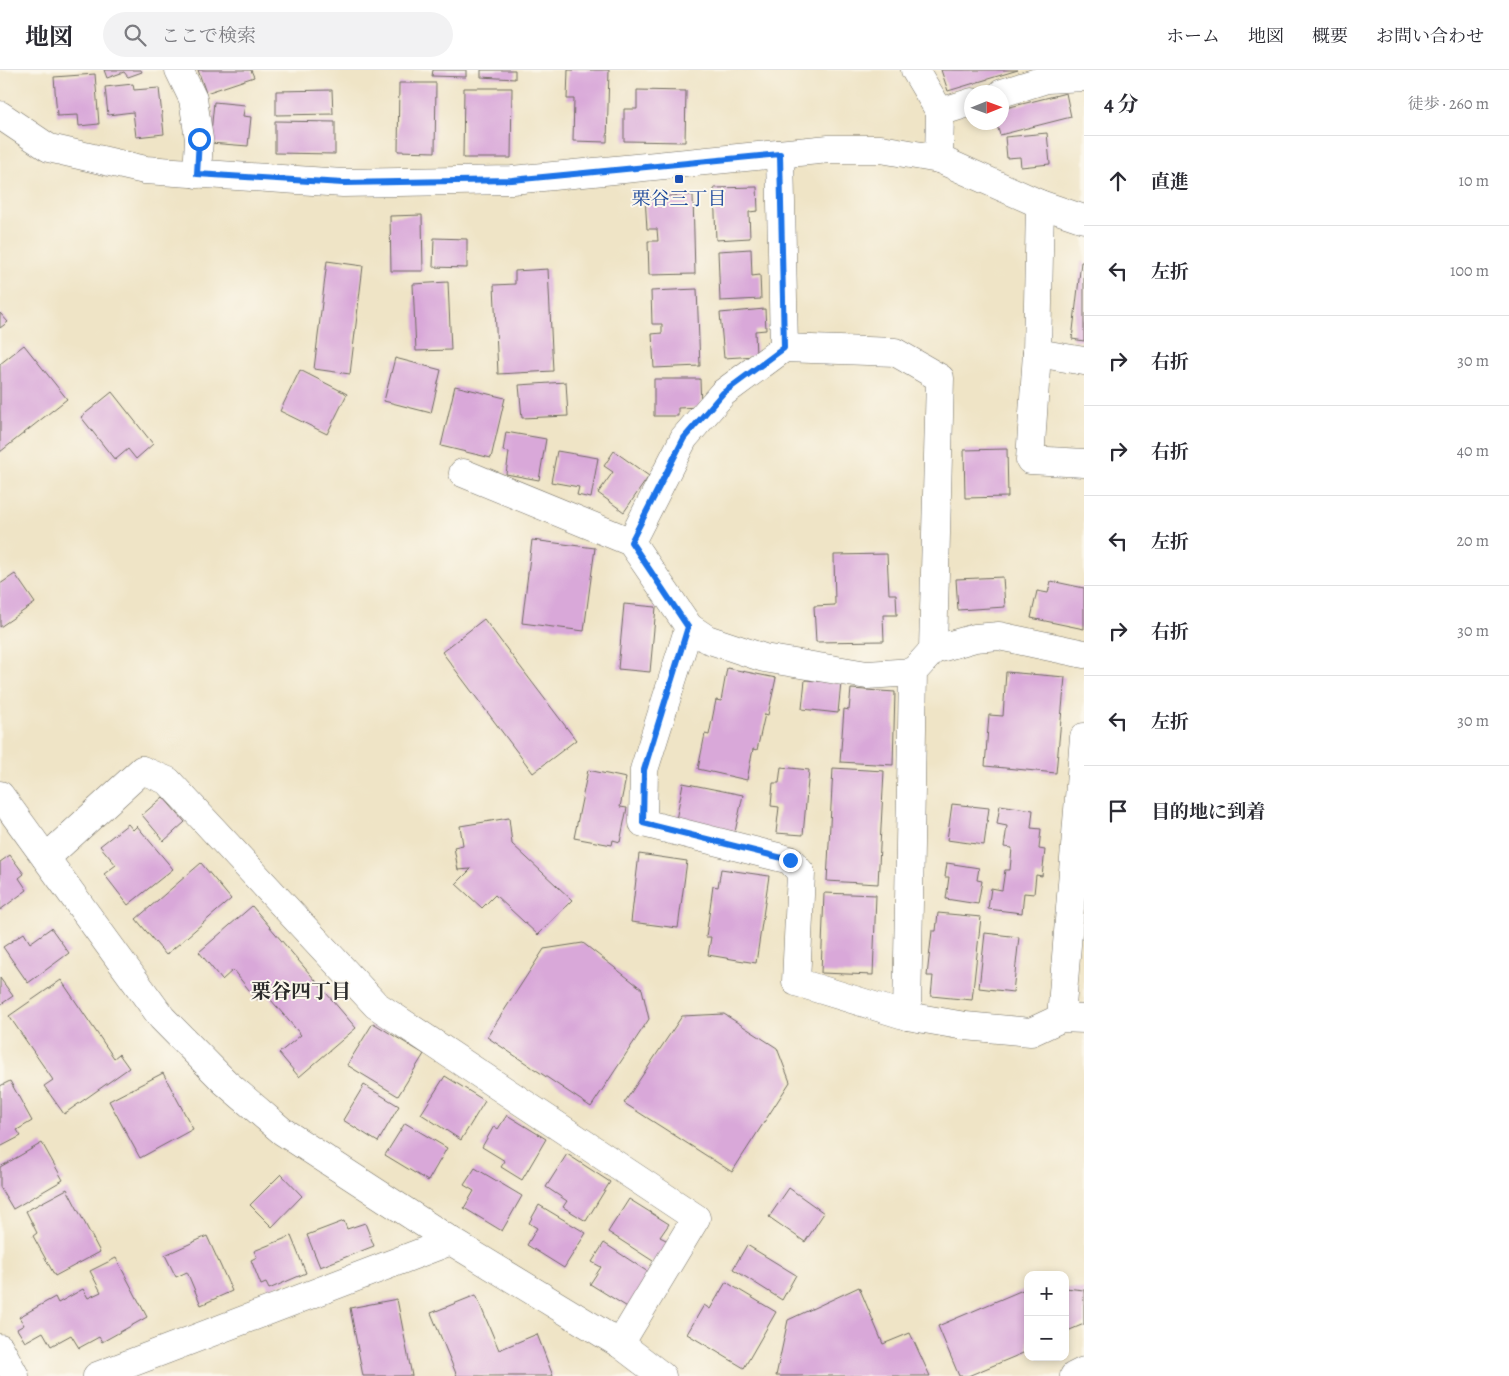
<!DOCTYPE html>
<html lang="ja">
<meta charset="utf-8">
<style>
body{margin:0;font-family:Alegreya,"Noto Serif JP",serif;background:#f2f2f3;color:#2b2b33}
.controls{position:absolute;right:15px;bottom:15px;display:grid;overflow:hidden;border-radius:10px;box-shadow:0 2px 8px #0003}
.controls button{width:45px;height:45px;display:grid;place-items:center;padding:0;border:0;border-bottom:1px solid #e1e1e2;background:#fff;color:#2b2b33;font:25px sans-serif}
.compass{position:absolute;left:964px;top:15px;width:45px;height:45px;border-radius:50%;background:#fff;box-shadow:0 2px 8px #0003;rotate:89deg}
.stop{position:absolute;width:15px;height:15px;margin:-11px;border:4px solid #1a73e8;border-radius:50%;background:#fff}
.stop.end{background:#1a73e8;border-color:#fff;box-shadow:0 1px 5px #0008}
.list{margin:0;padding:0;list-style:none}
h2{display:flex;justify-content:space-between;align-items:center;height:65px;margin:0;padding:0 20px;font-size:21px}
h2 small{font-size:16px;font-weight:400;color:#7c7c81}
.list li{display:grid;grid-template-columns:32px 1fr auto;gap:15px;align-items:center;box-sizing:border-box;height:90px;padding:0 20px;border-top:1px solid #e1e1e2}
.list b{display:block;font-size:19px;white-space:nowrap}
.list em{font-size:16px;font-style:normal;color:#7c7c81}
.icon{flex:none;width:28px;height:28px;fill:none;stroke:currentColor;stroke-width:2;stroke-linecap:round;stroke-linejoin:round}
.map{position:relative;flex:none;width:1084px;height:1306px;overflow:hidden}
header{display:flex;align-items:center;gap:30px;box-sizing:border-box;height:70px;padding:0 25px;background:#fff;border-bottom:1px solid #e1e1e2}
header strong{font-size:24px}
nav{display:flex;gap:28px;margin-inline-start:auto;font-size:18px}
.search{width:350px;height:45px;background:#f2f2f3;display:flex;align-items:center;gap:12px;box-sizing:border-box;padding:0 18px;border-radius:28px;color:#7c7c81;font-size:19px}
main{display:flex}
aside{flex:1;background:#fff}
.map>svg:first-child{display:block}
.building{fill:#d9a8d9}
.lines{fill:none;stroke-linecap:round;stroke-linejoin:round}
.minor-casing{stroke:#706c61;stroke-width:29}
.minor{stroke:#fff;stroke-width:28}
.route{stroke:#1a73e8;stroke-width:6}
.transit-dot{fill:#1a4fb4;stroke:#fbf7ec;stroke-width:2}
.labels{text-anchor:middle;stroke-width:4;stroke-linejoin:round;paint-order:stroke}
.transit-label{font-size:19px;fill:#164399;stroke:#fbf7ec}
.neighbourhood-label{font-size:20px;font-weight:bold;fill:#2b2b2b;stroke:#fbf7ec}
</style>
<header>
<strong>地図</strong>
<div class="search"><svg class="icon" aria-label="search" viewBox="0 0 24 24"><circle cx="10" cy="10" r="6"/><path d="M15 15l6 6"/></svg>ここで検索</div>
<nav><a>ホーム</a><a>地図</a><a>概要</a><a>お問い合わせ</a></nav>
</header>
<main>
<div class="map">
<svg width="1084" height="1306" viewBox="0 0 1084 1306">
<rect width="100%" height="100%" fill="#fbf7ec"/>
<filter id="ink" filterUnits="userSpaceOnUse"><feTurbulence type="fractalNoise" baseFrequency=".02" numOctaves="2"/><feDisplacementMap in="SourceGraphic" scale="10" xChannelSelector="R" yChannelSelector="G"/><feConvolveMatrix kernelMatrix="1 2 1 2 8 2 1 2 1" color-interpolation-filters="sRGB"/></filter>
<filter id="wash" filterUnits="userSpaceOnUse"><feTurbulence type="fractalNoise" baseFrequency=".0096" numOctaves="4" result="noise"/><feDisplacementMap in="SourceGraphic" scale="20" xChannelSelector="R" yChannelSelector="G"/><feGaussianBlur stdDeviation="1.12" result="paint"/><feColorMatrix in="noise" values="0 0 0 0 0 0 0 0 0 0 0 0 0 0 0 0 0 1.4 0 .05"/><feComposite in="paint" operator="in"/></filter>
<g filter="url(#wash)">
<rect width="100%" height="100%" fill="#efe4c6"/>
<g id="blocks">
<g class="building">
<polygon points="104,0 141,0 142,2 128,7 124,2 107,8"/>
<polygon points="198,0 251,0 254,7 206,23"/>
<polygon points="433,0 466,0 466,7 432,6"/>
<polygon points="481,0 515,0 515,9 481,7"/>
<polygon points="568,0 609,0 607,72 573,71 574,29 567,29"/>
<polygon points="941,0 1018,0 948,21"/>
<polygon points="95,4 99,54 79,56 78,45 57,46 54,7"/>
<polygon points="399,13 436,13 435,82 398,81"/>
<polygon points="133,14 134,20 159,18 164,64 136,67 133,42 108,45 105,17"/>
<polygon points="464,18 512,18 511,88 463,88"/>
<polygon points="332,20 333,44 276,45 276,21"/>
<polygon points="637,20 686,21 685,72 624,71 624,39 637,39"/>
<polygon points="1066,23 1071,47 1000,65 996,52 1002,52 1002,39"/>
<polygon points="214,32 245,35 243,46 251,47 248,76 210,73"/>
<polygon points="275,51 335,52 335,84 275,83"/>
<polygon points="1047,63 1050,94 1021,97 1020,87 1007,88 1005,67"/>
<polygon points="757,117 758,141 749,142 750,168 716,170 714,118"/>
<polygon points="693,125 695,204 649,205 648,171 658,171 657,159 647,159 645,127"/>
<polygon points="422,145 423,201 391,201 390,146"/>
<polygon points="434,168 467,169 467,198 433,197"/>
<polygon points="751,179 752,206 760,205 761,229 720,231 718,181"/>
<polygon points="327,191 363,196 350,304 314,299"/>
<polygon points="1081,192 1084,192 1084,271 1072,269"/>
<polygon points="548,199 553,301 498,304 494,215 515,214 515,201"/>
<polygon points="448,212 451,280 416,281 413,214"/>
<polygon points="697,219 700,296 654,298 652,264 662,263 662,254 652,254 651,221"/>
<polygon points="765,239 766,260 755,261 756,286 724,288 720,243"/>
<polygon points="0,243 8,252 0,258"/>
<polygon points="24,275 67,329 0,382 0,294"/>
<polygon points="395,288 441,300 431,343 384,331"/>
<polygon points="300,300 347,324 327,364 280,341"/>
<polygon points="654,309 700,309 701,337 678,338 678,346 654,346"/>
<polygon points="566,312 568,346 522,348 519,315"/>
<polygon points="455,316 505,328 491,388 441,376"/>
<polygon points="112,322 153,374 136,389 128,379 115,390 81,347"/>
<polygon points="506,362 546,369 539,410 506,404 509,382 503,381"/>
<polygon points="1007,379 1008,427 965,428 964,380"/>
<polygon points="557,381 598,388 591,428 577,425 579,417 551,412"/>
<polygon points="614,381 649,406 624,442 598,423 613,402 604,396"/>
<polygon points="532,470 595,478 584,561 522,553"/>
<polygon points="887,484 889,524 896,524 897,545 883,545 884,571 816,572 814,536 835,535 834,485"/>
<polygon points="15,504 35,533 0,557 0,514"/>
<polygon points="1003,507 1005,537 958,540 956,509"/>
<polygon points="1051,511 1084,518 1084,559 1031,548 1037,521 1048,523"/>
<polygon points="624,534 656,537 650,602 618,599"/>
<polygon points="484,549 576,670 533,703 442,582"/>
<polygon points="727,598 776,608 768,645 765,644 757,680 753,679 747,710 698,699 705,664 709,665 716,630 721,631"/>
<polygon points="1006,602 1065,607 1056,703 985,696 989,645 1003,646"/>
<polygon points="805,610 841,613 838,643 802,639"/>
<polygon points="851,619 895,622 893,695 840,692 844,639 849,640"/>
<polygon points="781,697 809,700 803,765 776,763 779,737 771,736 773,713 779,713"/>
<polygon points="833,698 884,701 878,814 827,811"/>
<polygon points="588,700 626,708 620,737 627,738 620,772 613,770 612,775 574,768"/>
<polygon points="683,713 743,725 735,762 676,750"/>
<polygon points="163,727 185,752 164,771 142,745"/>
<polygon points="952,734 989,738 984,775 947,770"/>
<polygon points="1000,735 1033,740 1031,758 1041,759 1039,779 1045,780 1042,806 1036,805 1034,824 1024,823 1022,843 988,839 991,818 1002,820 1005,800 1010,800 1012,778 1004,777 1007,756 997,754"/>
<polygon points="509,748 512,774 572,830 538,865 495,825 482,838 456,814 471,799 458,800 454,777 463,775 460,756"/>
<polygon points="128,754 133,760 137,756 173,799 128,835 104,804 116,795 100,776"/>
<polygon points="639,784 687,791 678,858 631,852"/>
<polygon points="10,785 24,804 19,808 27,820 0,840 0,792"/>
<polygon points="201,793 231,829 166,885 136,849"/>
<polygon points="947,793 979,798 977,810 982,811 978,834 946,829 949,807 945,807"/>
<polygon points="721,799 769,806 756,893 708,885 711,867 706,867 713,816 718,817"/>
<polygon points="824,823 876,825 873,905 821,903"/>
<polygon points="252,836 356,958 299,1007 279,983 301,965 265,923 257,930 233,900 222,910 199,882"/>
<polygon points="938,843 981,847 972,930 931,926 933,906 927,906 932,861 936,861"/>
<polygon points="51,858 69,883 28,913 3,877 24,863 30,873"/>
<polygon points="985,863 1019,867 1013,922 979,918"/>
<polygon points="583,873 642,919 649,949 591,1037 487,967 544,879"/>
<polygon points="0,908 13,926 0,935"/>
<polygon points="61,910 114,988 119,984 129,998 64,1044 44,1016 53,1010 9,946"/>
<polygon points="724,944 777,978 790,1012 732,1102 624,1033 682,946"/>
<polygon points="373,953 424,984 398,1026 347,995"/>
<polygon points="163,1003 193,1059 140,1088 109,1031"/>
<polygon points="445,1006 485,1031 461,1070 421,1044"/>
<polygon points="10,1011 32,1051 17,1060 21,1066 0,1077 0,1016"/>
<polygon points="364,1015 399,1036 378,1072 343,1050"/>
<polygon points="507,1045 546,1069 522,1110 501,1097 505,1091 482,1077 494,1056 498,1059"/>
<polygon points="405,1053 447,1078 428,1111 385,1085"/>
<polygon points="42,1073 63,1110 13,1139 0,1117 0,1097"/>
<polygon points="567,1084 610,1112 586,1151 563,1137 567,1131 546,1117"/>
<polygon points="475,1098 522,1126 502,1161 464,1138 474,1121 464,1115"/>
<polygon points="281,1104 302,1126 272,1157 250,1135"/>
<polygon points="789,1118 824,1143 805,1172 769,1147"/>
<polygon points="67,1119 100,1182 55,1206 33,1166 37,1163 26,1141"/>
<polygon points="629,1129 669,1154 660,1167 670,1172 656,1193 608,1162"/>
<polygon points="539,1135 586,1163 564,1198 527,1175 537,1158 529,1153"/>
<polygon points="344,1151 347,1159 365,1153 374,1176 320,1197 307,1165"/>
<polygon points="207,1166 232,1221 201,1235 187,1202 176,1207 165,1185"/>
<polygon points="291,1166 306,1203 269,1219 266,1213 261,1215 251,1190 257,1187 254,1181"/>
<polygon points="604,1173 651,1204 629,1238 590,1214 601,1197 592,1192"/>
<polygon points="747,1175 796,1205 782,1230 733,1199"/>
<polygon points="116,1188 147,1247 102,1272 99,1267 79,1278 71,1265 51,1276 43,1262 25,1272 17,1259 24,1255 19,1247 55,1227 58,1233 83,1219 88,1228 101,1222 90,1201"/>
<polygon points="726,1212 776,1242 744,1298 687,1264 704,1235 710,1239"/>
<polygon points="859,1217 883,1274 910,1263 930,1306 776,1306 788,1250"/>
<polygon points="1065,1218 1084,1220 1084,1254 1065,1262"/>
<polygon points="1025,1219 1028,1226 1028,1281 968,1306 959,1306 938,1256"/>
<polygon points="476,1225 499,1280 537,1264 553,1306 457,1306 431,1243"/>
<polygon points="397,1229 412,1306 363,1306 350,1238"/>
</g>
</g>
</g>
<g filter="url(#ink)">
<use href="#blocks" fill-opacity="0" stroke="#706c61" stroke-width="1"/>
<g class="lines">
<g class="minor-casing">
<g id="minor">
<polyline points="179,0 193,29 199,69 197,104"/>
<polyline points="915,0 940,42 939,89"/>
<polyline points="1002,23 1047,9 1084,7"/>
<polyline points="940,42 972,32"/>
<polyline points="0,45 49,78 145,100 343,113 512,110 829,79 881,79 939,89 1040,134 1084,149"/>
<polyline points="780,84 784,278"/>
<polyline points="1040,134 1037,283 1030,390 1084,393"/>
<polyline points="1037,283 1084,291"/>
<polyline points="463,403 631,472 689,557 707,569 764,588 867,605 913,602"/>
<polyline points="631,472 684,368 723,323 784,278 895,282 940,308 933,580 913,602 907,946"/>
<polyline points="689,557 644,700 643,753 790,790 801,803 796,912 907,946 965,956 1031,962 1061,948 1084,949"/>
<polyline points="933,580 975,568 999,566 1084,584"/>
<polyline points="0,725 162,948 225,1012 282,1061 451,1171 620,1274 662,1306"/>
<polyline points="46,788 142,700 168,711 376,935 696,1148 620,1274"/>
<polyline points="1061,948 1084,667"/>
<polyline points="0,1278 15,1306"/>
<polyline points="97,1306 451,1171"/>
<polyline points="1074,1306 1084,1301"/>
</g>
</g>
<use href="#minor" class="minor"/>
</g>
</g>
<g class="lines" filter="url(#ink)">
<polyline class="route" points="199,69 197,104 343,113 512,110 780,84 784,278 723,323 684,368 631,472 688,557 644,700 643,753 790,790"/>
</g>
<rect class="transit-dot" x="674" y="104" width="10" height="10" rx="2.5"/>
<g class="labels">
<g class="transit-label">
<text x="679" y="135">栗谷三丁目</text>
</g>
<g class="neighbourhood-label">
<text x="301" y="928">栗谷四丁目</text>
</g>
</g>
</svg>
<div class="controls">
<button>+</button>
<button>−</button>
</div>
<svg class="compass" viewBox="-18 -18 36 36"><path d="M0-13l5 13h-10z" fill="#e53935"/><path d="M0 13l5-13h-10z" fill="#7c7c81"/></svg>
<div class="stop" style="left:199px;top:69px"></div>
<div class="stop end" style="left:790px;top:790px"></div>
</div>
<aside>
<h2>4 分<small>徒歩 · 260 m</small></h2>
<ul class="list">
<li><svg class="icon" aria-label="ahead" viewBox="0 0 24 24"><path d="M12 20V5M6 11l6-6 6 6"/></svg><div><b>直進</b></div><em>10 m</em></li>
<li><svg class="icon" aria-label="left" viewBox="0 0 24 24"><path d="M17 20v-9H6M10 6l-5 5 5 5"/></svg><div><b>左折</b></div><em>100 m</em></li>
<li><svg class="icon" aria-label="right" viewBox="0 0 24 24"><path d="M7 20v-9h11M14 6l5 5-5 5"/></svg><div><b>右折</b></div><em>30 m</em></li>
<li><svg class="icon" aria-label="right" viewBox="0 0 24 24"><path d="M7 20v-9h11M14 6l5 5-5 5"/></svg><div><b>右折</b></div><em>40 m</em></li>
<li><svg class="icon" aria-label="left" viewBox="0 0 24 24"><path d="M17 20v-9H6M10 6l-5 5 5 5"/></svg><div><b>左折</b></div><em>20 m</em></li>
<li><svg class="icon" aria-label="right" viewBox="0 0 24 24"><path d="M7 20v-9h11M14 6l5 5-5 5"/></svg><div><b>右折</b></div><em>30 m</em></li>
<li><svg class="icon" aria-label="left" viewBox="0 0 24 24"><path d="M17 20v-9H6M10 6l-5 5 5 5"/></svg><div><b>左折</b></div><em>30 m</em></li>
<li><svg class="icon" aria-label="arrive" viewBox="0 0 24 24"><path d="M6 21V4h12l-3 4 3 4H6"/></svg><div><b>目的地に到着</b></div></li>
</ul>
</aside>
</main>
